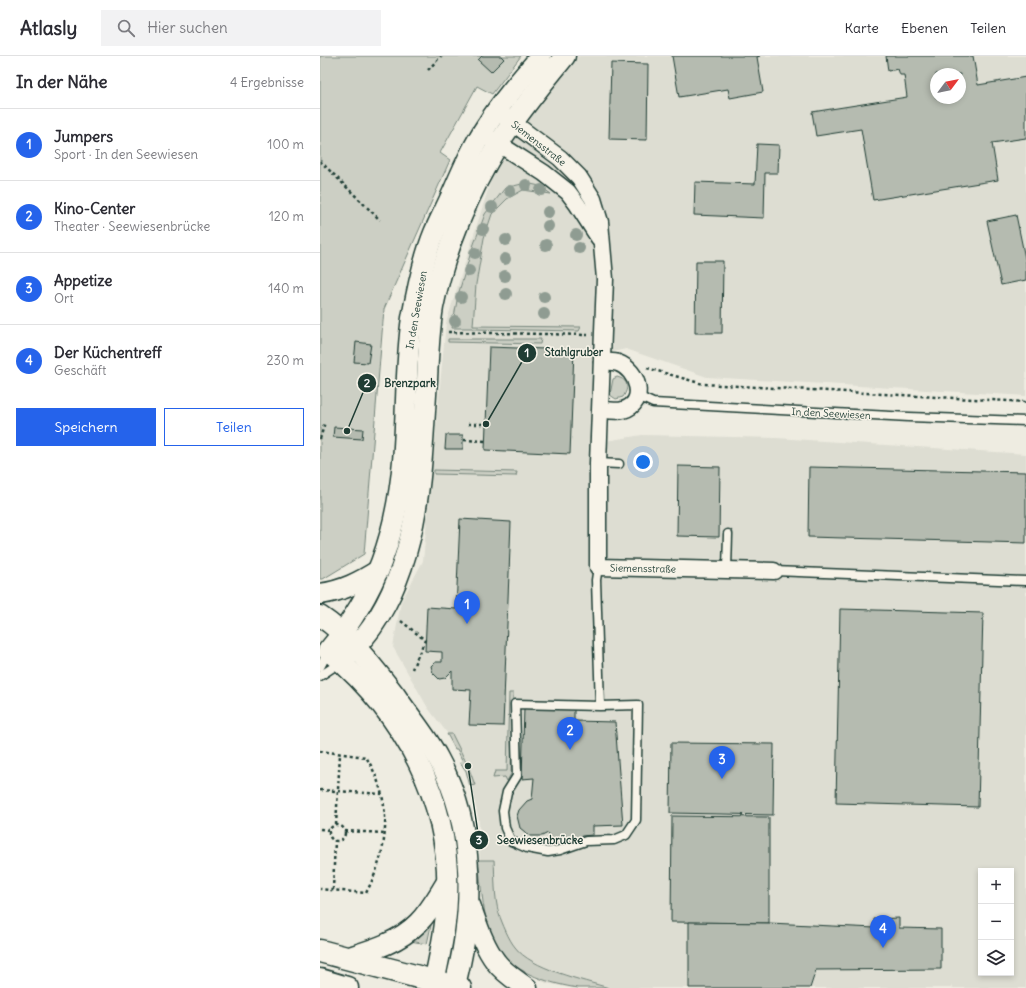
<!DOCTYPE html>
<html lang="de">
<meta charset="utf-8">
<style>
body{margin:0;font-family:Delius,sans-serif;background:#f2f2f3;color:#2b2b33}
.controls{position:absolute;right:12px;bottom:12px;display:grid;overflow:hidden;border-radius:0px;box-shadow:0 2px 6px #0003}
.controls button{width:36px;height:36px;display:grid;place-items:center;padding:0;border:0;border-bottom:1px solid #e1e1e2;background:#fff;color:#2b2b33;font:20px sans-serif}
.compass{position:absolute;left:610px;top:12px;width:36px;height:36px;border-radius:50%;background:#fff;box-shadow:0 2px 6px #0003;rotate:58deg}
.you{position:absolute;left:323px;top:406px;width:14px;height:14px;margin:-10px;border:3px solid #fff;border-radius:50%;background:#1a73e8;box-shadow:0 0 0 6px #1a73e833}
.badge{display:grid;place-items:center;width:26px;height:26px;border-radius:50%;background:#2563eb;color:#fff;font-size:13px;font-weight:700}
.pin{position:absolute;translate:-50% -33px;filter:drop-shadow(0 1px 2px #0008)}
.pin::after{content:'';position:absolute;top:21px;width:14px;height:12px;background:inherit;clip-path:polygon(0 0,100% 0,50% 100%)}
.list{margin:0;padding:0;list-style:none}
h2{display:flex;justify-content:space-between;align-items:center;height:52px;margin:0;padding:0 16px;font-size:17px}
h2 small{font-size:13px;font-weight:400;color:#7c7c81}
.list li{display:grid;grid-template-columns:26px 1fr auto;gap:12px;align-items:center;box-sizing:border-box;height:72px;padding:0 16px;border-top:1px solid #e1e1e2}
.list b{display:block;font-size:15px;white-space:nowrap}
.list p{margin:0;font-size:13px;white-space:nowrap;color:#7c7c81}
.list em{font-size:13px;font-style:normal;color:#7c7c81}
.actions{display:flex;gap:8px;padding:12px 16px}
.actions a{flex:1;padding:9px 0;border:1px solid #2563eb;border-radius:0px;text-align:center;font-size:14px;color:#2563eb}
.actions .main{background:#2563eb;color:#fff}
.icon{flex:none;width:22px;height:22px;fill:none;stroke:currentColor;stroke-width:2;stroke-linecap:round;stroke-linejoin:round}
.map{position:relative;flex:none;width:706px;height:932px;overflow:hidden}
header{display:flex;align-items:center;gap:24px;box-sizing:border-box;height:56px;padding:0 20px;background:#fff;border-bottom:1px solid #e1e1e2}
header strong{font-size:19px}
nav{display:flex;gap:22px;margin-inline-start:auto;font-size:14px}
.search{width:280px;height:36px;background:#f2f2f3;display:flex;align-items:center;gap:10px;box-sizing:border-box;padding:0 14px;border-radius:0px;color:#7c7c81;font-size:15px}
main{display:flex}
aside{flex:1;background:#fff}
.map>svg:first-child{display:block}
.built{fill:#ddddd2;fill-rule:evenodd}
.green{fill:#cccfc4;stroke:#76867c}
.building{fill:#b5bbb0;stroke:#1f3d34;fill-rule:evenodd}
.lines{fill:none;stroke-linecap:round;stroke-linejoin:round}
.service-casing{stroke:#1f3d34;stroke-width:11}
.minor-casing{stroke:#1f3d34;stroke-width:19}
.tertiary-casing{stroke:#1f3d34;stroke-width:23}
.primary-casing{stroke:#1f3d34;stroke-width:25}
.path{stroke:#1f3d34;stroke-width:2.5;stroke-dasharray:3 3;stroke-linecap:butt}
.service{stroke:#f7f3e8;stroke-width:8}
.minor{stroke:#f7f3e8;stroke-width:16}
.tertiary{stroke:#f7f3e8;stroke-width:20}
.primary{stroke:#f7f3e8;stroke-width:22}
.tree{fill:#8f9c92}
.labels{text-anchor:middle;stroke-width:3;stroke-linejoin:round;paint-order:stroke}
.street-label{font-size:10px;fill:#1f3d34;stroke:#f7f3e8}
.leader{fill:none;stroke:#1f3d34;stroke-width:1.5}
.callout-dot{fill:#1f3d34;stroke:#f7f3e8;stroke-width:1.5}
.mark-label{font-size:12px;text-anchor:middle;font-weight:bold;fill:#fff}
.callout-label{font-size:11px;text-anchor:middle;font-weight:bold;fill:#1f3d34;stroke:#f7f3e8;stroke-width:3;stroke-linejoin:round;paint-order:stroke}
</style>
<header>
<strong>Atlasly</strong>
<div class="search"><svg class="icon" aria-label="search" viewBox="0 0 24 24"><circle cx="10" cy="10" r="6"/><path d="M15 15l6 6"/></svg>Hier suchen</div>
<nav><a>Karte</a><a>Ebenen</a><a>Teilen</a></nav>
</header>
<main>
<aside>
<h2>In der Nähe<small>4 Ergebnisse</small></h2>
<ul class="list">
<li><span class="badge">1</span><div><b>Jumpers</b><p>Sport · In den Seewiesen</p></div><em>100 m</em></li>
<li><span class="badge">2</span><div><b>Kino-Center</b><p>Theater · Seewiesenbrücke</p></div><em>120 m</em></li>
<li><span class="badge">3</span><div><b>Appetize</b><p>Ort</p></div><em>140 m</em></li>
<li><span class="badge">4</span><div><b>Der Küchentreff</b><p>Geschäft</p></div><em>230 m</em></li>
</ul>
<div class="actions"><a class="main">Speichern</a><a>Teilen</a></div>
</aside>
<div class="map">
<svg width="706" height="932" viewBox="0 0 706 932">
<rect width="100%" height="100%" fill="#eeece1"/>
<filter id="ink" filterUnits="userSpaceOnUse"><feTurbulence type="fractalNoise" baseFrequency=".025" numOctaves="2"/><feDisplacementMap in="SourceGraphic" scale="8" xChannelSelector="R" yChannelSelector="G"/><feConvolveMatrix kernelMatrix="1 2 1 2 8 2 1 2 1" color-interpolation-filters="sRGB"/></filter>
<g filter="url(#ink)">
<path class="built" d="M259,0H706V340L387,321L306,293L283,298L280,386L322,379L456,382L706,398V932H633L631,929V932H252L226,927L187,905L167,864L160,814L159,764L148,717L131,682L108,652L73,591L81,546L103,505L126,267L178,102L232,21ZM616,18H640V42H616ZM661,815H691V917H661Z"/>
<g class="green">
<polygon points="0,0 201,0 172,38 157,30 120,97 130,104 64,253 44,498 3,523 0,523"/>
<polygon points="206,127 220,130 231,138 203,134 187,143 172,158 164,182 156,228 153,270 261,271 259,275 153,273 153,272 132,272 138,239 151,196 165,158 185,132"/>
<polygon points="128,283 221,283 220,288 128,286"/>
<path d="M297,321C309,324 309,332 303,341L296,343L290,339L293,323Z"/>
<polygon points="114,414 197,416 196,420 114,418"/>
<polygon points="189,637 193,637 191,718 187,725 185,721 173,722 175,715 187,715"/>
<polygon points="127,678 132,678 148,710 155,729 150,730 146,715 140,706 142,704 137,693 135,693"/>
<path d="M158,804H174C175,821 174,841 179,858C182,867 189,884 195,891C211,913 263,924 289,932C279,932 268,932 258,932C232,928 196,918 180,895C176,889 172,880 169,873C162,852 161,826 158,804Z"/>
<polygon points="112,865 107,888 90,885"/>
</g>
<g class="building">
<polygon points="162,0 181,0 184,3 171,16 158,4"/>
<polygon points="352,0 440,0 437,1 443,36 410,42 408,33 359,41"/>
<path d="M566,0H653L658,29L706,21V82L672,87L678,124L553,144L541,73L496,80L492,56L587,41L584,19H580L578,13L568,15ZM616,18H640V42H616Z"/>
<polygon points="291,7 328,8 327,84 289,83"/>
<polygon points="437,88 459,89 458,117 445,117 444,162 374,159 375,126 435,128"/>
<polygon points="696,159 706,207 706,224 681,229 667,165"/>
<polygon points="376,205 403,205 402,277 375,277"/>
<polygon points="36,286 51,288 48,307 34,306"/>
<polygon points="169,291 254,294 250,398 165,394"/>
<polygon points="14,371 43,373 42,383 13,381"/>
<polygon points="126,379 143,379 143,393 125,393"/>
<polygon points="358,410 400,411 399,481 357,480"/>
<polygon points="489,411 706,416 706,487 488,481"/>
<polygon points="140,463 191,466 183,670 149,669 151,634 132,633 132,615 125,622 119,623 113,617 111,610 115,606 122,606 122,596 105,595 107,551 136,553"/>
<polygon points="520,553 663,557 658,751 516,747"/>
<polygon points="204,651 254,651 254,665 295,666 303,769 273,770 273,779 262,780 237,790 228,777 222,780 210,780 200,772 197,760 199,754 207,745 212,743 214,722 202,723"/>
<polygon points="351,687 454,688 453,759 350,757"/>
<polygon points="352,760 449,761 449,867 351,866"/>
<polygon points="579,862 579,872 621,873 621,913 496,914 490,932 369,932 369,866 449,867 555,872 554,863"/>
</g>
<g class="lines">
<g class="service-casing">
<g id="service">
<polyline points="318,340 333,347 589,361 706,365"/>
<polyline points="278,407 299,408"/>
<polyline points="278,511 276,524 280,650 318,649 316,764 306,779 294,784 266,785 240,794 228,796 207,792 191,785 185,772 183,755 187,736 197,720 195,648 280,650"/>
<polyline points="407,513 408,478"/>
<polyline points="454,515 706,525"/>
<polyline points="0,611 8,596"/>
<polyline points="0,620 21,606"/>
</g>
</g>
<g class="minor-casing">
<g id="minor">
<polyline points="184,60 240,102 259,121 273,143 280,166 285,223 278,407 278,511 454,515"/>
<polyline points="168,81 224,117 248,136 257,148 279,182"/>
<path d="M281,353C287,354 297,356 303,354C328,347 318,314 298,307C293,305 287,306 282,306"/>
</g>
</g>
<g class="tertiary-casing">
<g id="tertiary">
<path d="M0,538C23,535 40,526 59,514"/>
<path d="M0,560C29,579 54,612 75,639C89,660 106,679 118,702C156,772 155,856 134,932"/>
<path d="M8,595C57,536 76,480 83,405C87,357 85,309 92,262C97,234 103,204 114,177C120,163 127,150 133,136C143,113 153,90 167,69C182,45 202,22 221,0"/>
<path d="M11,597C84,659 132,745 127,843C126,873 119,902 113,932"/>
<path d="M21,606C32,595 43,584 52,571C102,499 101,407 107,324C108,299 109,275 113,251C124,196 149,135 179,87C198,57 222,28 245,0"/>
<path d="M150,849C157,868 163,889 176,906C184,917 196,924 207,932"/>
<path d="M26,902C52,894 78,887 98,867C110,855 118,840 127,826"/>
</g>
</g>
<g class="primary-casing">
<g id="primary">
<polyline points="0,895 140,932"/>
<polyline points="0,924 27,932"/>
</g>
</g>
<g class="path">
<polyline points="108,14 121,0"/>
<polyline points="0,105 60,164"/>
<polyline points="128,276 268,279"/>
<polyline points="327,312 383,328 706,346"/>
<polyline points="148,368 166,368"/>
<polyline points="0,383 5,366"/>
<polyline points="144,384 166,385"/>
<polyline points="81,565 105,584 92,613"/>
<path d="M0,695L46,701C73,745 70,792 46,837L0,833"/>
<polyline points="0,734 62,738"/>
<polyline points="16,769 20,698"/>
<circle cx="17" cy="777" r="8"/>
<polyline points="0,773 9,774"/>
<polyline points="25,775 65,777"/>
<polyline points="13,834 15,784"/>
</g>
<use href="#service" class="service"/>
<use href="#minor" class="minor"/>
<use href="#tertiary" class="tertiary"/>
<use href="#primary" class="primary"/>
</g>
<g class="tree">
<circle cx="206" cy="129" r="6"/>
<circle cx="221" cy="134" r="6"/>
<circle cx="190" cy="135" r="6"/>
<circle cx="172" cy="151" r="6"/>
<circle cx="228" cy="156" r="6"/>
<circle cx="228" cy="170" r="6"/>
<circle cx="163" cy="173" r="6"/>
<circle cx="256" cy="179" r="6"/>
<circle cx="186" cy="184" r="6"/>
<circle cx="226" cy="189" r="6"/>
<circle cx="259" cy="192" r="6"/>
<circle cx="155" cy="197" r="6"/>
<circle cx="185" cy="203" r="6"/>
<circle cx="149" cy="215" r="6"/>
<circle cx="185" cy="220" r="6"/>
<circle cx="186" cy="238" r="6"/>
<circle cx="141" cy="241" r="6"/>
<circle cx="224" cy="241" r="6"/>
<circle cx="224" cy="258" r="6"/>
<circle cx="135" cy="265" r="6"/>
</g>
</g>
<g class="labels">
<g class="street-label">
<text transform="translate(219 87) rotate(38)" y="4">Siemensstraße</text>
<text transform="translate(96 254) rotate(-80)" y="4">In den Seewiesen</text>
<text transform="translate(511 357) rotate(3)" y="4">In den Seewiesen</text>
<text transform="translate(323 512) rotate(1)" y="4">Siemensstraße</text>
</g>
</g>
<path class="leader" d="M166 368L207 297M27 375L47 327M148 710L159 784"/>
<g class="callout-dot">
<circle cx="166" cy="368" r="4"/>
<circle cx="27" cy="375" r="4"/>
<circle cx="148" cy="710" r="4"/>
<circle cx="207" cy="297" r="10"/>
<circle cx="47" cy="327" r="10"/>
<circle cx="159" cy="784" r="10"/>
</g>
<g class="mark-label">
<text x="207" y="301">1</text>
<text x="47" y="331">2</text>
<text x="159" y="788">3</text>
</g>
<g class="callout-label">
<text x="254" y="300">Stahlgruber</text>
<text x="90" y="331">Brenzpark</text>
<text x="220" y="788">Seewiesenbrücke</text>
</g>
</svg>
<div class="controls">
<button>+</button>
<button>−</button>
<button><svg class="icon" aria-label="layers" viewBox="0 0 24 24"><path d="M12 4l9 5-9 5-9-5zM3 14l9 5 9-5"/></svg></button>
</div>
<svg class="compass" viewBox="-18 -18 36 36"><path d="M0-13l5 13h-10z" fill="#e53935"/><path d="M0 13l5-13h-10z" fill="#7c7c81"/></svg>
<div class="you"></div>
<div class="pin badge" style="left:147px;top:568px">1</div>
<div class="pin badge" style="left:250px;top:694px">2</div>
<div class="pin badge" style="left:402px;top:723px">3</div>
<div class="pin badge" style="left:563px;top:892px">4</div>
</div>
</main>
